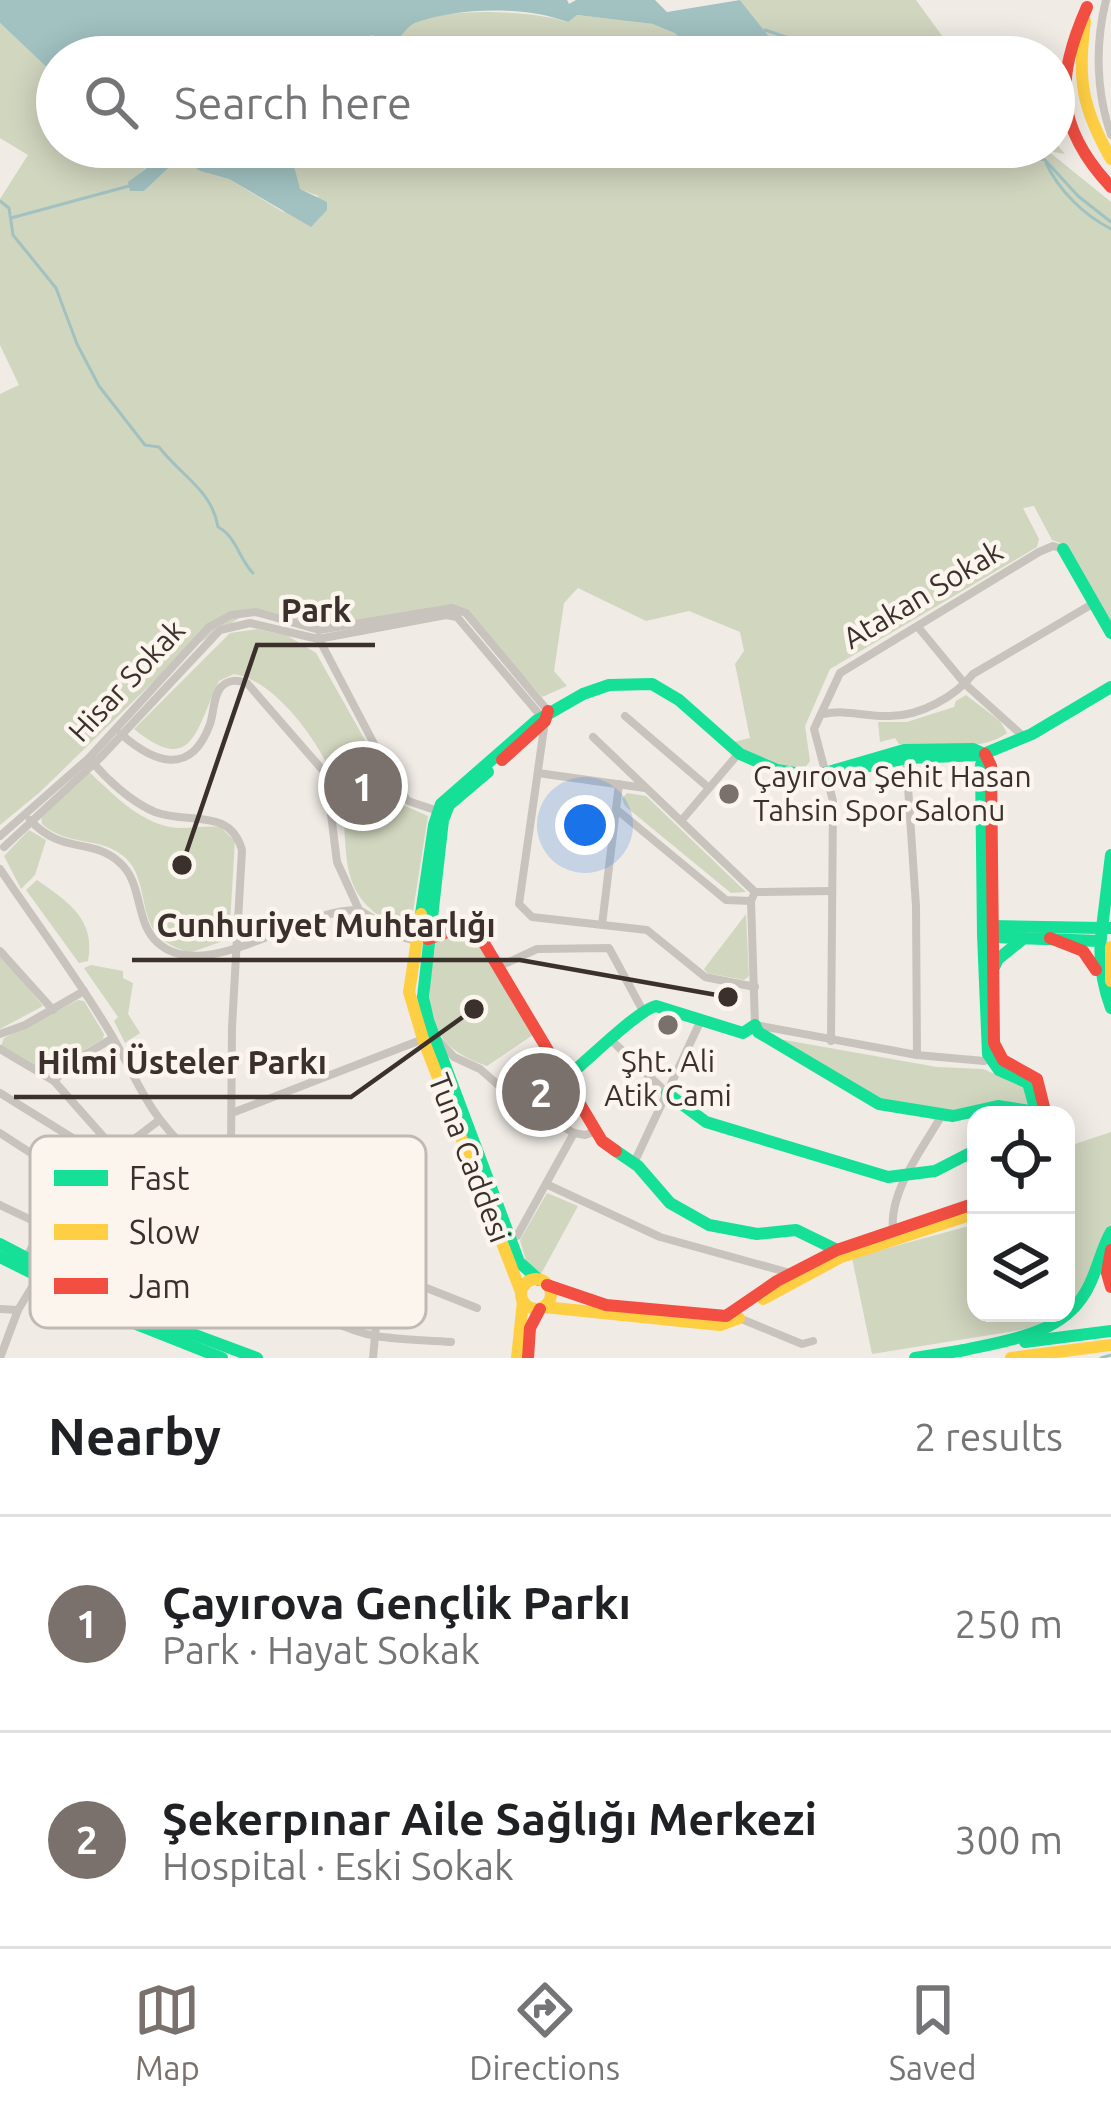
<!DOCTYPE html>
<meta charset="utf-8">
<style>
body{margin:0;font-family:Ubuntu,sans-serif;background:#f6f6f6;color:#202124}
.controls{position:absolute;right:36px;bottom:36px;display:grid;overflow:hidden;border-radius:24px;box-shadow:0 6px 30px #0003}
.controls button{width:108px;height:108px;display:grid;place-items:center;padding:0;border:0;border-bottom:3px solid #e0e0e0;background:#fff;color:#202124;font:60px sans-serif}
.you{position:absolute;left:585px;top:825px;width:42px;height:42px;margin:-30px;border:9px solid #fff;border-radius:50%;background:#1a73e8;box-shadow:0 0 0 18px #1a73e833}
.badge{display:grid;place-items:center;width:78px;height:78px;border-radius:50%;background:#7a716c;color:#fff;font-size:39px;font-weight:700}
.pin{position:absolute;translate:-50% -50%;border:6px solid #fff;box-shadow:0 3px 12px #0006}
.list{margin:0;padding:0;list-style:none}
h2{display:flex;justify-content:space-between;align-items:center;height:156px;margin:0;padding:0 48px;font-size:51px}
h2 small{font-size:39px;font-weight:400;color:#757577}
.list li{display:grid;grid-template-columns:78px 1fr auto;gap:36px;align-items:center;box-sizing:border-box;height:216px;padding:0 48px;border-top:3px solid #e0e0e0}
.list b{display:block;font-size:45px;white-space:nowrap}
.list p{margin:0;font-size:39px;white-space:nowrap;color:#757577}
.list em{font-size:39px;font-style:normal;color:#757577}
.icon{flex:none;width:66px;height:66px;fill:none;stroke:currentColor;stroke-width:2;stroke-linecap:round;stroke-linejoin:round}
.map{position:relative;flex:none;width:1111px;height:1358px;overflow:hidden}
.search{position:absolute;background:#fff;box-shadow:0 6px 30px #0003;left:36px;right:36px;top:36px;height:132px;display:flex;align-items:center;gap:30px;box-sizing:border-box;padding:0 42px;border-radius:66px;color:#757577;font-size:45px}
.sheet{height:588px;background:#fff}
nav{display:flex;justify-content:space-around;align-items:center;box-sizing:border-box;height:168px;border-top:3px solid #e0e0e0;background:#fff;font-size:33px;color:#757577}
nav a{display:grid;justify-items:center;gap:6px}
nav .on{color:#7a716c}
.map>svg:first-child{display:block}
.green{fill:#d1d6bf}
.water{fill:#a1c2c1}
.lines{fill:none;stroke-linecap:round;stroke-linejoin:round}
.stream{stroke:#a1c2c1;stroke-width:3}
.street{stroke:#c9c3be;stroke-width:8}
.fast{stroke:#16e098;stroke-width:12}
.slow{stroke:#ffcf43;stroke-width:12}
.jam{stroke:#f24e42;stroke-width:12}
.poi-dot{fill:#7a716c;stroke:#fbf5ee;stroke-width:4.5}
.labels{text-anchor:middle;stroke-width:9;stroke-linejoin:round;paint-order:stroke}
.street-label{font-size:30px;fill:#3b302b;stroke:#fbf5ee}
.poi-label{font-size:30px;fill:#3b302b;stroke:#fbf5ee;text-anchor:start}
.key{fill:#fbf5ee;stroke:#c1bab4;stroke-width:3}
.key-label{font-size:33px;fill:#3b302b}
.leader{fill:none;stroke:#3b302b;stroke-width:4.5}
.callout-dot{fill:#3b302b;stroke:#fbf5ee;stroke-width:4.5}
.callout-label{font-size:33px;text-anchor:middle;font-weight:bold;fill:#3b302b;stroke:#fbf5ee;stroke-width:9;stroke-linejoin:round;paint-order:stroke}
</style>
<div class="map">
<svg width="1111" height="1358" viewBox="0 0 1111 1358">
<rect width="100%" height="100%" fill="#f0ebe5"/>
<g class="green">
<path d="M740,0H916L948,44L977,57H296L324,54L350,37L366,39L371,35L396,42C400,37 404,31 409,27C435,6 536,10 567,22L577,15L653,24L761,54L774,43Z"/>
<path d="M0,23L57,77V147H117L124,155L135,147H153L151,164L129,182L144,191L180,157L200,171L229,179L283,212L319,196L299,189L294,166L269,147H1054V141L1065,154L1048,151L1111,202V623L1066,545L1052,540L1034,506L1023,508L1039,539L1037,547L830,669L805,726L810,761L803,771C779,774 752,757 734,742L750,738L735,664L744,651L740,632L689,611L646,621L578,588L564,603L554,671L567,686L542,697L467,612L451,608L317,630L246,614L183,653L40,792L0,825V394L19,385L0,345V199L28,155L0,138Z"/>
<path d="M257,629L288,636L316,653L401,804L428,816L411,924L404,931C384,919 366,910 355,889C341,859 348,827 340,797C329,754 279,681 234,674L219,681C196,727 194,778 134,729L230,633Z"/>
<path d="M966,695L1000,721L1007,733C981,753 931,744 899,744L895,738L880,742L878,722H907L954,707L956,701Z"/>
<path d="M89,772C112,793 138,821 170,827C186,830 203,825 220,827L235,841L229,939L189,953C178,948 164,944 156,933C139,912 147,873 122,855C97,836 69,847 42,824L41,814Z"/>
<polygon points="627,793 646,796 746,892 731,893 625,806 622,799"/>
<polygon points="29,830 46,840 35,875 21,889 4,856"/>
<path d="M37,880C68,902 96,919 88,961L79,963L26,890Z"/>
<polygon points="746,914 749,976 744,980 707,973 704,969"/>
<path d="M471,927L533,1035L487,1066C420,1044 426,1000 436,942Z"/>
<polygon points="0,955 43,1006 0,1029"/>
<polygon points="91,965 123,971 123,978 133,983 128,1014 140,1033 125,1043 114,1021 118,1017 84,968"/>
<polygon points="78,1000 84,1001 104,1034 103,1039 69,1059 61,1069 46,1072 1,1046 4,1038"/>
<polygon points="779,1039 937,1067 983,1069 1025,1087 1029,1106 996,1101 948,1112 881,1102"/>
<polygon points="1111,1132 1111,1226 1085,1285 1066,1310 1066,1147"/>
<polygon points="547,1193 578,1206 541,1274 527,1264 520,1240"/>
<polygon points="976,1224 976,1313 1063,1313 1027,1329 872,1354 852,1258"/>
</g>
<g class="water">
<path d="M0,0H567L569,4L576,0H655L667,12L740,0L774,43L761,54L685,43L675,33L653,24L577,15L568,22C524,6 459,7 415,23C407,27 401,36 395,43L371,35L366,39L350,37L324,54L296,57H57V77L0,23Z"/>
<polygon points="153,147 269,147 294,166 300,189 327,202 327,210 311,227 229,179 200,171 180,157 144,191 130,191 128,182 151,165"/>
</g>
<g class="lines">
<g class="stream">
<polyline points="765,30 845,57"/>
<polyline points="1012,147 1029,157 1045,160 1078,196 1111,222"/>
<path d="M1046,163C1059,191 1084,215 1111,229"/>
<path d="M0,201L9,208L13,235L56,288L77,344L99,386L145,445L159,447C181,476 212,490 218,527C236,536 239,559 253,573"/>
<polyline points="11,218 129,186"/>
<polyline points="1101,1358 1111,1355"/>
</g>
<g class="street">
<path d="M1106,0C1095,44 1096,92 1111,135"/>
<polyline points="918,627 965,684 1024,737"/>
<polyline points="318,637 394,782 408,801 438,811"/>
<path d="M823,714C846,709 866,717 890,716C920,716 955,697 973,674L1094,603"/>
<polyline points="625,716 709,788"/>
<path d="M121,734C154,763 191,777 210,724C214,713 213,696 221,687C229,679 237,680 247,683L326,774L337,862L359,910L405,938L416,941"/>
<polyline points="593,737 755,892 831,891"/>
<polyline points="906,757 916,906 917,1055"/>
<path d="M89,758C106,779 131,802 155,812C189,825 230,807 242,850L232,1027L231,1151L236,1190L214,1226L169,1274L115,1293L107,1302"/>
<polyline points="538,773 645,788"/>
<polyline points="616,809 726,900 751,901"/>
<path d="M30,820C62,855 91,837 119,862C144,883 134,922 158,943C206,986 303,907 359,910"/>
<polyline points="681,821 739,753"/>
<polyline points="0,836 89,758 209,627 231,615 256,612 319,630 452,608 466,613 548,711"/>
<polyline points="4,847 101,757 220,630 250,623 318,639 446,615 457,617 545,721 519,904 532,917 647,930 705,977 755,987"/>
<path d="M0,869C37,924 77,977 111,1034C138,1081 147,1113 189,1151L371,1266L477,1308"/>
<polyline points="755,892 751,901 755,1025 917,1055 984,1061 993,1057"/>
<polyline points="602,925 619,784"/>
<polyline points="0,951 53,1010"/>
<polyline points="500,966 537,949 609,948 642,1009"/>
<polyline points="0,1034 25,1025 84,991"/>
<polyline points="439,1041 454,1057 480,1069 513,1098 574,1133 585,1135 596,1131"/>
<polyline points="612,1041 667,1093"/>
<polyline points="831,1041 833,801 814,729 840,673 1039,552 1053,546 1063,549"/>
<polyline points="0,1049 54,1081 117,1152"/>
<polyline points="54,1081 71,1063 113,1038"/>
<polyline points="0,1093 108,1160"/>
<polyline points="232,1113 426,1038"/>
<polyline points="0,1133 77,1183"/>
<polyline points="634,1163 701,1020"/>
<polyline points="546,1184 660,1237 790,1273"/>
<polyline points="0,1205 42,1225"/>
<path d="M214,1226C258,1270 313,1325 376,1336C400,1340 427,1340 451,1342"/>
<path d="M893,1230C889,1191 923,1148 942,1115"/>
<polyline points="506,1242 517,1236 574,1133"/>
<polyline points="27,1257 42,1226 51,1223 77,1183 158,1121"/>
<polyline points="0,1309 18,1310"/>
<polyline points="739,1318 802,1344 813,1341"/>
<polyline points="0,1358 18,1310 38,1277"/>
<polyline points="373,1358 381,1271"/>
</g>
<g class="fast">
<polyline points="1063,549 1111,633"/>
<polyline points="488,772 449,805 443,820 423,997 428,1020 519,1262 539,1280"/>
<polyline points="825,773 904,750 973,749 982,753"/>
<polyline points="421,914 434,825 441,804 536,721 583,694 609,685 652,684 679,700 740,754 777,770 818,777 908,758 981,755 1032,734 1111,687"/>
<polyline points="992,926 983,935 988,1054 999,1070 1028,1083 1037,1115"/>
<polyline points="992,926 1102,928 1111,855"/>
<path d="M1111,928H1102C1098,956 1101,981 1111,1008"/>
<polyline points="983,935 981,765 985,754"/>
<polyline points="992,937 1100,941"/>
<polyline points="993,969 998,959 1024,938"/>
<path d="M567,1077C587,1061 638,1010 656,1006L743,1033L755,1025L758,1032L879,1104L953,1116L998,1106L1036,1112"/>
<polyline points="667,1093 706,1122 888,1177 935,1171 976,1150"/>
<polyline points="616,1151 638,1166 670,1203 709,1225 757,1234 796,1230 837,1250"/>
<polyline points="0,1244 120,1307 257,1358"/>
<polyline points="0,1257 126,1320 222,1358"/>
<polyline points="1025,1342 1111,1331"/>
<path d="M959,1351C1003,1341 1060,1336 1085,1293C1097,1274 1100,1251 1111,1232"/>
<polyline points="915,1358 965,1350"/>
</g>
<g class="slow">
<path d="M1085,21C1077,79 1082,108 1111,159"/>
<polyline points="421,914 409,992 423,1039 521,1292"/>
<polyline points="1111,947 1111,981"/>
<circle cx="536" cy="1294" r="15"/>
<polyline points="763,1299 841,1257 976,1213"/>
<polyline points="544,1307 720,1325 739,1318"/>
<polyline points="517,1358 523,1301"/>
<polyline points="1011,1358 1111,1345"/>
</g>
<g class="jam">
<path d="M1087,7C1055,80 1055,127 1111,187"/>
<polyline points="985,754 991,766 994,1043 1003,1060 1037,1079 1046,1115"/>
<polyline points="502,760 545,721 548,711"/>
<polyline points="1050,938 1083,951 1096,970"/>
<polyline points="428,939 472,923 602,1141 616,1151"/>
<polyline points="1111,1250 1107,1273 1111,1287"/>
<polyline points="547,1285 606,1305 726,1316 777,1281 837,1250 976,1203"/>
<polyline points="528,1358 530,1328 540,1309"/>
</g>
</g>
<g class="poi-dot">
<circle cx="729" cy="794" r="12"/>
<circle cx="668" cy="1025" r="12"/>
</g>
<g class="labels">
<g class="street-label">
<text transform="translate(923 595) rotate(-31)" y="10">Atakan Sokak</text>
<text transform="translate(127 681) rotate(-47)" y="10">Hisar Sokak</text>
<text transform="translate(469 1158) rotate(69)" y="10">Tuna Caddesi</text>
</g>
<g class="poi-label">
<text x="753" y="787">Çayırova Şehit Hasan<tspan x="753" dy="34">Tahsin Spor Salonu</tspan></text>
<text x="668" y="1072" text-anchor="middle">Şht. Ali<tspan x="668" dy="34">Atik Cami</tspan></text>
</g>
</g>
<rect x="30" y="1136" width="396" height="192" rx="18" class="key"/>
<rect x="54" y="1170" width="54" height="16" fill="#16e098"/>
<rect x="54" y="1224" width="54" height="16" fill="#ffcf43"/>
<rect x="54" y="1278" width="54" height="16" fill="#f24e42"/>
<g class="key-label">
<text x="129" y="1190">Fast</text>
<text x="129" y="1244">Slow</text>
<text x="129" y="1298">Jam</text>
</g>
<path class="leader" d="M182 865L257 645H375M728 997L520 960H132M474 1009L351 1097H14"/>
<g class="callout-dot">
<circle cx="182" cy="865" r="12"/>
<circle cx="728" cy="997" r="12"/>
<circle cx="474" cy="1009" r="12"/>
</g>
<g class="callout-label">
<text x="316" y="622">Park</text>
<text x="326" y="937">Cunhuriyet Muhtarlığı</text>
<text x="182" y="1074">Hilmi Üsteler Parkı</text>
</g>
</svg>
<div class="controls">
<button><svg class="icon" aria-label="locate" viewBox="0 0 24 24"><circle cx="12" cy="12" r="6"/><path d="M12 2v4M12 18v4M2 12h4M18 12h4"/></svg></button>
<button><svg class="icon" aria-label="layers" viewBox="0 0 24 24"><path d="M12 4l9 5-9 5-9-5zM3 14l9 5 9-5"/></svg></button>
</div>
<div class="you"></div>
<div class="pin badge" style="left:363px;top:786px">1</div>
<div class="pin badge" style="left:541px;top:1092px">2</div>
<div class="search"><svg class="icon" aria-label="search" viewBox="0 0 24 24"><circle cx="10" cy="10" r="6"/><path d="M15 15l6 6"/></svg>Search here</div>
</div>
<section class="sheet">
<h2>Nearby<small>2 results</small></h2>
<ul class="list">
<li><span class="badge">1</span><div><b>Çayırova Gençlik Parkı</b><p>Park · Hayat Sokak</p></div><em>250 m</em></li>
<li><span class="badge">2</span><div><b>Şekerpınar Aile Sağlığı Merkezi</b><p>Hospital · Eski Sokak</p></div><em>300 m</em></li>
</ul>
</section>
<nav>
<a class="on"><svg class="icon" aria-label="map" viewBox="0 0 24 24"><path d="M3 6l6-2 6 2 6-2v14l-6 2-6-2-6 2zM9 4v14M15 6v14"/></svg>Map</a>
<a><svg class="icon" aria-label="directions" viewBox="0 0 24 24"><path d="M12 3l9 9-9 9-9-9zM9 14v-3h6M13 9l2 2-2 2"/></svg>Directions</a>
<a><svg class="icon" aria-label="saved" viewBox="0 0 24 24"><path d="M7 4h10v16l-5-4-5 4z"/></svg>Saved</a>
</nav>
